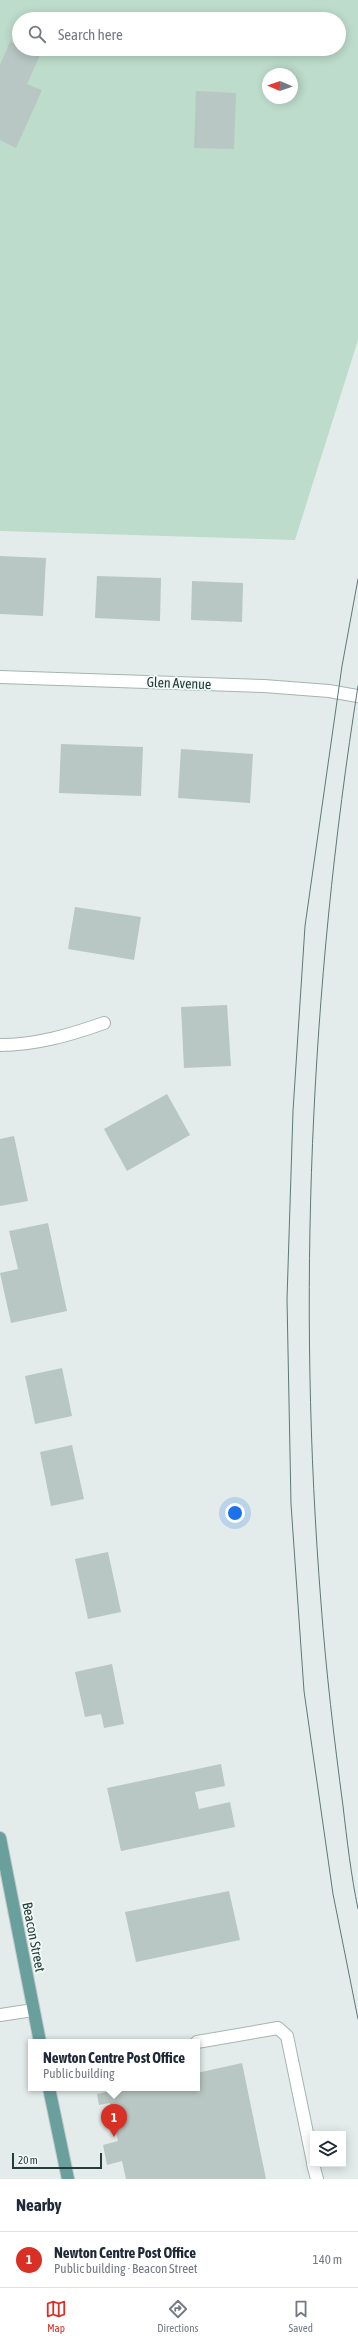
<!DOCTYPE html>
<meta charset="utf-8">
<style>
body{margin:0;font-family:"Asap Condensed",sans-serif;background:#f6f6f7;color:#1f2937}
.controls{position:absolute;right:12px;bottom:12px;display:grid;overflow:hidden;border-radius:0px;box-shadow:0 2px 10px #0003}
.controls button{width:36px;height:36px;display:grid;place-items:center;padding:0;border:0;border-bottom:1px solid #e0e1e3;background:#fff;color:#1f2937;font:20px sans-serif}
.compass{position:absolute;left:262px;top:68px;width:36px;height:36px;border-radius:50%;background:#fff;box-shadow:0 2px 10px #0003;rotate:272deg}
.scale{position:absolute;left:12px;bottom:10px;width:90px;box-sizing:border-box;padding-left:4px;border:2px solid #233d3b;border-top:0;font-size:11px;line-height:14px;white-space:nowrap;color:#233d3b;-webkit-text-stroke:3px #f3f9f7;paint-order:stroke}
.you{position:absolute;left:235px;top:1513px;width:14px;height:14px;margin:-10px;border:3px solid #fff;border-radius:50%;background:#1a73e8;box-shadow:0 0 0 6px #1a73e833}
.badge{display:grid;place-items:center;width:26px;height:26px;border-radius:50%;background:#d93025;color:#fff;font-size:13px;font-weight:700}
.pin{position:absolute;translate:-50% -33px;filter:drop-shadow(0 1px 2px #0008)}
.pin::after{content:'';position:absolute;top:21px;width:14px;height:12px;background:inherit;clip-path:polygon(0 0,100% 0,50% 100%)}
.popup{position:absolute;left:28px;top:2039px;width:172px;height:52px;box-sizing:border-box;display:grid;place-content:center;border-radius:0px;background:#fff;filter:drop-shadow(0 1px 3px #0005);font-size:13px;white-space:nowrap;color:#747a83}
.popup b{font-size:15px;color:#1f2937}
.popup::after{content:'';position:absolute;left:50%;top:100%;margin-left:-8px;border:8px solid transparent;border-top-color:#fff}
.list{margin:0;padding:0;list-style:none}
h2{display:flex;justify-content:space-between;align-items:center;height:52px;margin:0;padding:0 16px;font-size:17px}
h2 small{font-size:13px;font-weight:400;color:#747a83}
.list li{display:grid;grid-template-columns:26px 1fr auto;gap:12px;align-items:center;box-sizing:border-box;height:56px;padding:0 16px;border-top:1px solid #e0e1e3}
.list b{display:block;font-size:15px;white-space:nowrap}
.list p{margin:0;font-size:13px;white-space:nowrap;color:#747a83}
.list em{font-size:13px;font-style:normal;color:#747a83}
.icon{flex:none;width:22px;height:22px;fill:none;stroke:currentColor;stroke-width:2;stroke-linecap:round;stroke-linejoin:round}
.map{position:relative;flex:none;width:358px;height:2179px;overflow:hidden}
.search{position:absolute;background:#fff;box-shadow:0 2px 10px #0003;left:12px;right:12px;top:12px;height:44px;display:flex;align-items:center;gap:10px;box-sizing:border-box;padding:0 14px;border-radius:22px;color:#747a83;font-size:15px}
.sheet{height:108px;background:#fff}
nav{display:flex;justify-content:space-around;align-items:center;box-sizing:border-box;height:56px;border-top:1px solid #e0e1e3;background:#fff;font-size:11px;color:#747a83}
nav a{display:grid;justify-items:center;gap:2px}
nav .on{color:#d93025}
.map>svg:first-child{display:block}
.green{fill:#bddccc;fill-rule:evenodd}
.building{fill:#b8c7c3}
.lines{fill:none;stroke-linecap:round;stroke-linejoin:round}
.service-casing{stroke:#a6b4b2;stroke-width:14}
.minor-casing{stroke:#a6b4b2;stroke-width:14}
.primary-casing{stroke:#c1c9c8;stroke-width:14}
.service{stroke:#fff;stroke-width:12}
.minor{stroke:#fff;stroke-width:12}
.primary{stroke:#69a09d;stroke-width:12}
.tram{stroke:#5e7876;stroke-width:1}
.labels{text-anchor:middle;stroke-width:3.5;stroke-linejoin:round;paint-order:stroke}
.street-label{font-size:14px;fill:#233d3b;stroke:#f3f9f7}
</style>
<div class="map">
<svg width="358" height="2179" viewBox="0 0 358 2179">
<rect width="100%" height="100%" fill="#e3ecea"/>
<path class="green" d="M0,0H358V340L295,540L0,531ZM19,19H339V49H19ZM268,74H292V98H268Z"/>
<g class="building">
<polygon points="10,42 19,46 19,49 26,49 40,55 27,84 42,90 16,148 0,140 0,65"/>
<polygon points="196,91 236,93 234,149 194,148"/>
<polygon points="0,556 46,558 43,616 0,614"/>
<polygon points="97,576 161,578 160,621 95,618"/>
<polygon points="192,581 243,583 242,622 191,620"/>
<polygon points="61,744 143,747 141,796 59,793"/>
<polygon points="181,749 253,754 250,803 178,798"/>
<polygon points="75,907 141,917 134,960 68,949"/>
<polygon points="227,1005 231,1066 184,1068 181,1007"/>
<polygon points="167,1094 190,1135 127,1171 104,1129"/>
<polygon points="14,1136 28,1201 0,1206 0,1139"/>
<polygon points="48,1223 67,1311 11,1323 0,1273 18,1269 9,1231"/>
<polygon points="62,1368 72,1416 35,1424 25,1376"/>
<polygon points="72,1445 84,1499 51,1506 40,1452"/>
<polygon points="108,1552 121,1612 88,1619 75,1559"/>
<polygon points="112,1664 124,1724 104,1728 101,1714 85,1717 75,1672"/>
<polygon points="221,1764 225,1786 195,1792 199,1809 230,1802 235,1827 121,1851 107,1788"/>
<polygon points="229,1891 240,1940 136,1962 125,1912"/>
<polygon points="242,2063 266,2179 126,2179 122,2161 107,2165 103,2145 118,2141 110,2103 99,2105 97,2094 125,2088 197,2088 197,2073"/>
</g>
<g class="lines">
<g class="service-casing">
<g id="service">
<polyline points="197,2042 278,2028 287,2036 313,2162"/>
<polyline points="313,2164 317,2179"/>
</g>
</g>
<g class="minor-casing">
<g id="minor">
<polyline points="0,677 264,686 329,691 358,696"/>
<path d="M0,1045C36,1045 70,1035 104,1023"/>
<polyline points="0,2015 33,2010"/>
</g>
</g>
<g class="primary-casing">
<g id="primary">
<polyline points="0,1838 40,2042"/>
<polyline points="49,2088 68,2179"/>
</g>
</g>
<use href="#service" class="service"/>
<use href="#minor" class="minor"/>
<use href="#primary" class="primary"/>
<g class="tram">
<polyline points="358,579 342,666 305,926 293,1111 287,1299 291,1504 304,1691 333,1894 358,2019"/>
<path d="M358,686C310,989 297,1298 321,1603C326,1671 334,1738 343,1806C347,1840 351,1875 358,1909"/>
</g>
</g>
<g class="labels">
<g class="street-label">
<text transform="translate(179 683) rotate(2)" y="5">Glen Avenue</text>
<text transform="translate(34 1937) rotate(79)" y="5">Beacon Street</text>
</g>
</g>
</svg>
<div class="controls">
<button><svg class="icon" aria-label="layers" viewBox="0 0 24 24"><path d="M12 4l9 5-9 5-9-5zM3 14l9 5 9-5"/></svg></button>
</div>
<svg class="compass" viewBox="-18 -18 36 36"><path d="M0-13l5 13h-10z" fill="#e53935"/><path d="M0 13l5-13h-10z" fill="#747a83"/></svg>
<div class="scale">20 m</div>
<div class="you"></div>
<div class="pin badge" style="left:114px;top:2137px">1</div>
<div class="popup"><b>Newton Centre Post Office</b>Public building</div>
<div class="search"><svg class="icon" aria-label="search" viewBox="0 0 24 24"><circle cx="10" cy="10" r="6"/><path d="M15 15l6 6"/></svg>Search here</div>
</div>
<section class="sheet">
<h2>Nearby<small></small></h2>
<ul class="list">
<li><span class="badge">1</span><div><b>Newton Centre Post Office</b><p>Public building · Beacon Street</p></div><em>140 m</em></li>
</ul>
</section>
<nav>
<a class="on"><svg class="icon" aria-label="map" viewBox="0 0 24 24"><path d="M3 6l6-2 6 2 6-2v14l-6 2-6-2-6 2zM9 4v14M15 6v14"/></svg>Map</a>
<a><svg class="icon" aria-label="directions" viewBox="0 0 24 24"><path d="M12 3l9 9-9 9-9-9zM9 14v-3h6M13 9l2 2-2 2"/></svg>Directions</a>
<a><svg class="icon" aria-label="saved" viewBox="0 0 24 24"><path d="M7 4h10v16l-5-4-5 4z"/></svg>Saved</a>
</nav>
